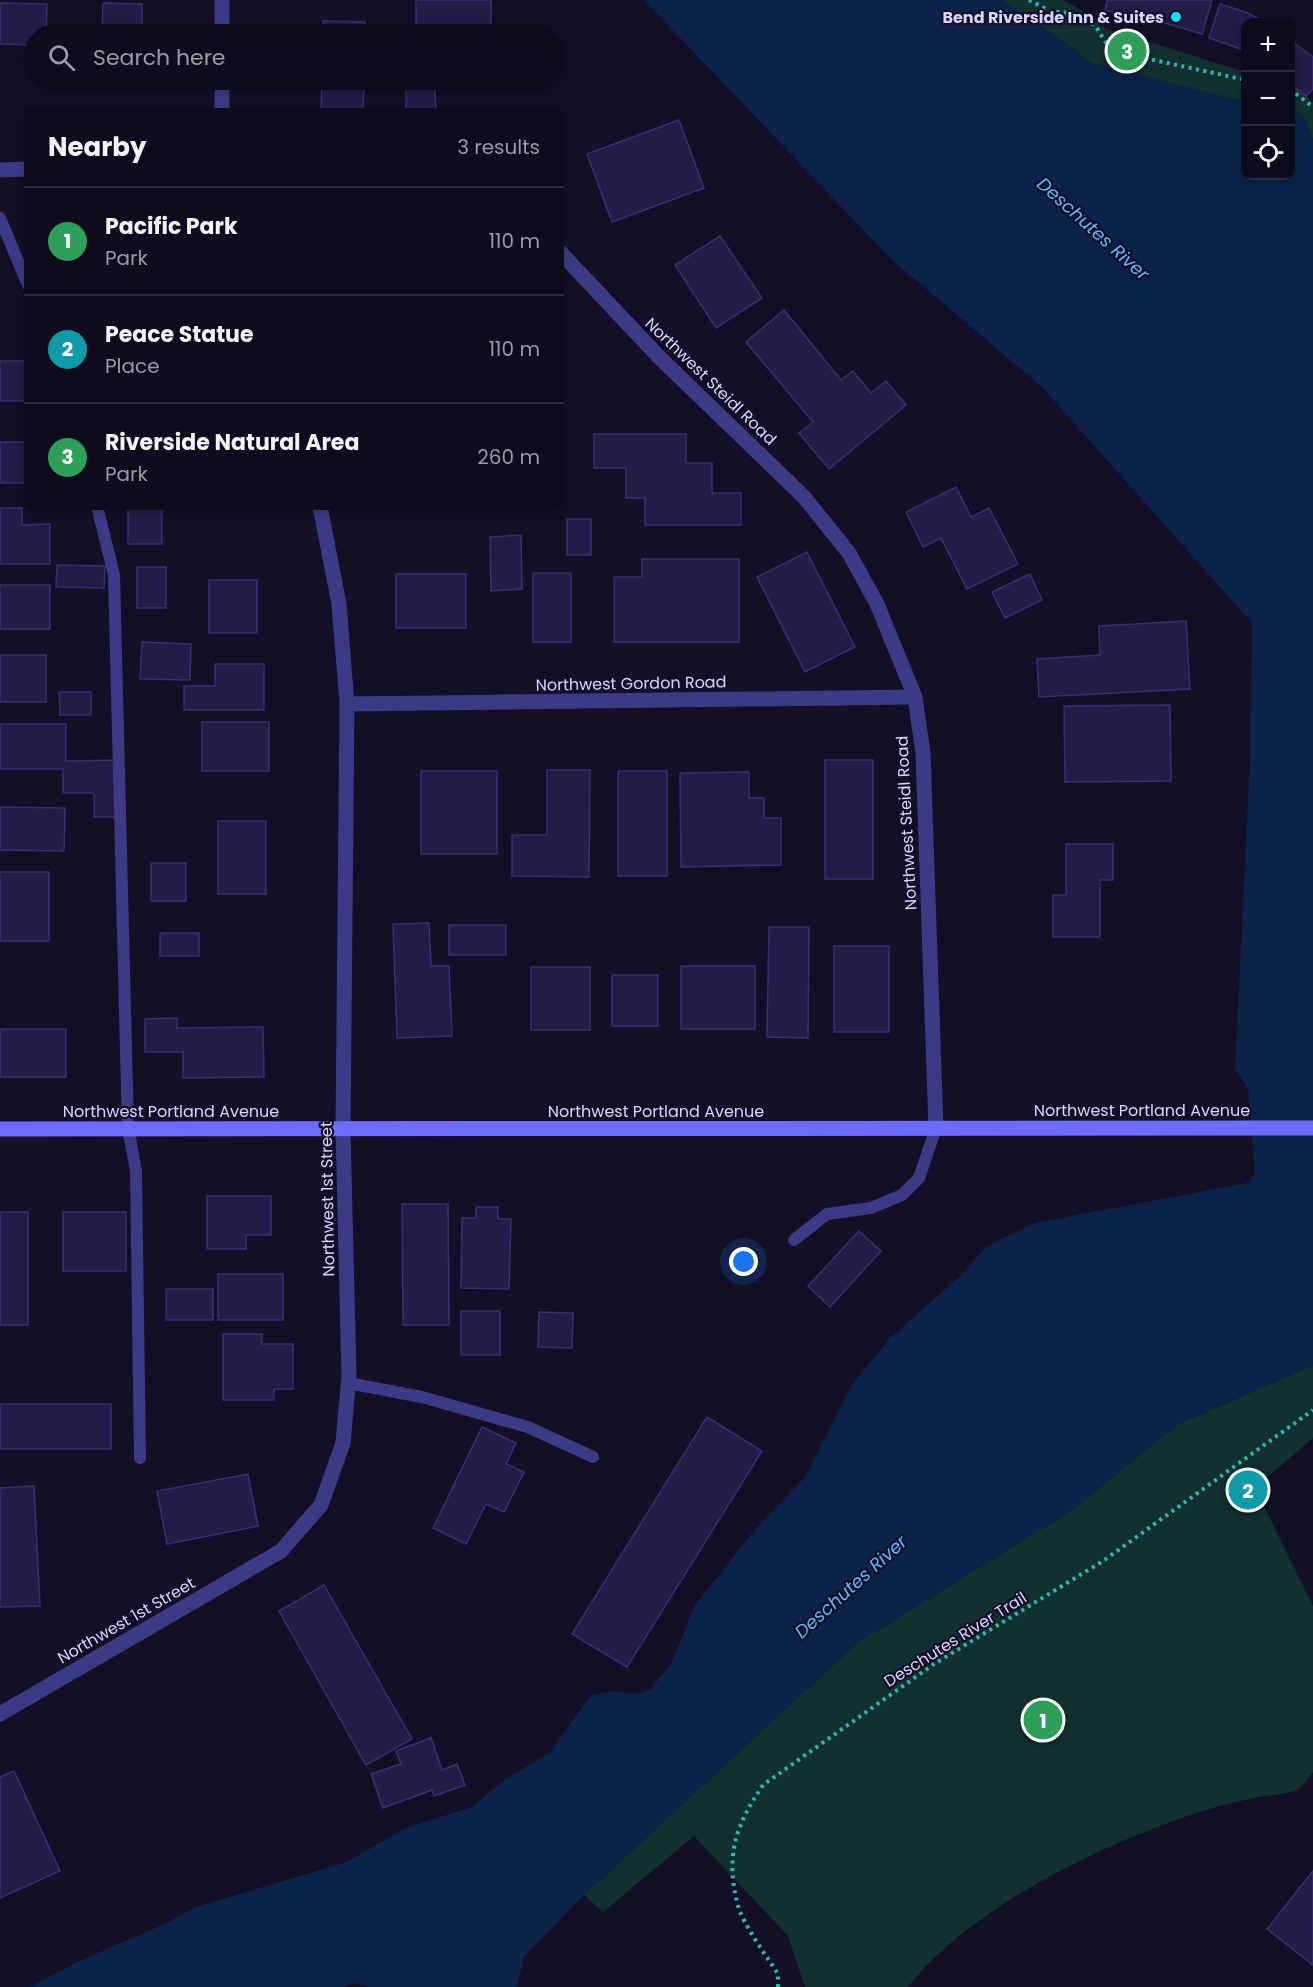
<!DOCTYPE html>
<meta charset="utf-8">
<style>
body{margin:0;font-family:Poppins,sans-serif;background:#171425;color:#f1f3f6}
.controls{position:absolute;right:18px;top:18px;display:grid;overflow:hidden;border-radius:12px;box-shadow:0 3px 9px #0003}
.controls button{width:54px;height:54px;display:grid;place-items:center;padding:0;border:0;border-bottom:2px solid #2e2b3b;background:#0e0b1c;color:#f1f3f6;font:30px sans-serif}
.you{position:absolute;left:744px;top:1262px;width:21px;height:21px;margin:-15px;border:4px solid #fff;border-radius:50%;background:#1a73e8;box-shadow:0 0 0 9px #1a73e833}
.badge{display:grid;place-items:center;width:39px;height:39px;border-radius:50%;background:#ea580c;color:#fff;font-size:20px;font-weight:700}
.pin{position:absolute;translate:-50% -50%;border:3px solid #fff;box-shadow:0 2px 6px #0006}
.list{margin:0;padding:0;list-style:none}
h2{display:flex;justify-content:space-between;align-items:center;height:78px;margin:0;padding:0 24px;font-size:26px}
h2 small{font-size:20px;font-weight:400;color:#9b9ba3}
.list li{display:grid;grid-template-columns:39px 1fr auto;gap:18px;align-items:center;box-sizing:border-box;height:108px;padding:0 24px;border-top:2px solid #2e2b3b}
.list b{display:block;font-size:22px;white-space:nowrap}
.list p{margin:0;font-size:20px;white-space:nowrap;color:#9b9ba3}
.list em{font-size:20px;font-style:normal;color:#9b9ba3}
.icon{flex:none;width:33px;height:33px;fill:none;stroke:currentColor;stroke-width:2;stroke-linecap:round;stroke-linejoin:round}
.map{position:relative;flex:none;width:1313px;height:1987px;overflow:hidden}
.search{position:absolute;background:#0e0b1c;box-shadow:0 3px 9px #0003;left:24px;top:24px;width:540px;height:66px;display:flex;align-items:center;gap:15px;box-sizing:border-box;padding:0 21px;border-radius:33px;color:#9b9ba3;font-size:22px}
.panel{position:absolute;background:#0e0b1c;box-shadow:0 3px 9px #0003;left:24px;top:108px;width:540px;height:402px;border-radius:12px}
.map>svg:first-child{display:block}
.green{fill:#12302f}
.water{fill:#0c2248}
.building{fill:#241b47;stroke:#3b2d73;stroke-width:1.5}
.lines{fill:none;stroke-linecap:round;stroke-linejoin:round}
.path{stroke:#2fb8b0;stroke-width:4;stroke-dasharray:3 4.5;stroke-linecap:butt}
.lane{stroke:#3d3a85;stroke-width:12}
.street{stroke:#3d3a85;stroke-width:15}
.secondary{stroke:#6f6bff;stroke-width:15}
.poi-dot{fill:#00e5ff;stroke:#130f26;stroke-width:2}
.labels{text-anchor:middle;stroke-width:4.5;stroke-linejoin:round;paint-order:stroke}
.poi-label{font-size:16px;font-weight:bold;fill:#d9d4ff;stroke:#130f26;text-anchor:end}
.street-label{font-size:16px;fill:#d9d4ff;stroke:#130f26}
.water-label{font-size:18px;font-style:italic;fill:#62b6ff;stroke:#130f26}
</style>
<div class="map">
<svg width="1313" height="1987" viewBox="0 0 1313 1987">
<rect width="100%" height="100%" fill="#130f26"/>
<g class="green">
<polygon points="1000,0 1063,0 1078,8 1105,28 1245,72 1245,102 1091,63 1061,39"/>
<polygon points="1290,84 1313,102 1313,140 1305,119 1291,107"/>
<path d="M1313,1365V1438L1255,1488L1313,1606V1772C1309,1777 1304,1786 1298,1789C1286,1795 1267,1795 1254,1798C1229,1803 1203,1810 1179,1819C1089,1851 969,1910 908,1987H805L788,1936L694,1836L603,1912L584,1895L857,1643L1072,1510L1177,1425Z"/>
</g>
<polygon class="water" points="644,0 1000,0 1061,39 1091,63 1245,102 1246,176 1290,176 1291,107 1305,119 1313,140 1313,1365 1177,1425 1072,1510 857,1643 584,1895 524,1957 517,1987 369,1987 354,1983 344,1987 30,1987 79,1961 167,1923 195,1907 347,1862 405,1828 472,1807 502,1782 550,1752 591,1695 612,1691 639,1694 651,1689 672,1662 695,1605 752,1533 805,1477 851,1386 889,1339 959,1277 987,1246 1034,1223 1247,1183 1255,1173 1248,1088 1235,1069 1250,759 1252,623 1041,386 891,259"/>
<g class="building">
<rect x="416" y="0" width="75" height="34"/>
<polygon points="1107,0 1212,0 1202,34 1131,13 1105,11"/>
<polygon points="0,3 47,4 46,34 34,34 34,45 0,44"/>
<polygon points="103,3 142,4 142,34 102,34"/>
<polygon points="1220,4 1248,13 1265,22 1246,22 1246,51 1209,38"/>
<polygon points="323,21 365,22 365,34 323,34"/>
<polygon points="1290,40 1313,57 1313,89 1306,96 1290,84"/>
<polygon points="62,80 141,80 140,87 62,85"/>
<polygon points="322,80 364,80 363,112 321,112"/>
<polygon points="435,88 436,112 406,112 406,89"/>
<polygon points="679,120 704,188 612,222 587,154"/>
<polygon points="720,236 762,298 716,328 675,265"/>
<polygon points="784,310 841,380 853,371 871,393 886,381 906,405 829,469 799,433 813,422 746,342"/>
<rect x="0" y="361" width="28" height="40"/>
<polygon points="594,434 686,434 686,463 712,463 712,493 741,493 741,525 645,525 645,498 626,498 626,468 594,468"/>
<rect x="0" y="442" width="28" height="41"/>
<polygon points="956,487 971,517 989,508 1018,564 967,589 941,538 923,547 906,512"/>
<rect x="128" y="506" width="34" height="38"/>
<polygon points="0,508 22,508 22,525 50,524 50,564 0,564"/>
<rect x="567" y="519" width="24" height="36"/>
<polygon points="521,535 522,589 491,591 490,537"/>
<polygon points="807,552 855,647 805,672 757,577"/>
<polygon points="642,559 739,559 739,642 614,642 614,577 642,577"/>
<polygon points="57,565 105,566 104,588 56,587"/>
<rect x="137" y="567" width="29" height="41"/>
<rect x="533" y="573" width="38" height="69"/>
<rect x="396" y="574" width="70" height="54"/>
<polygon points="1030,574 1042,600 1005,618 992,592"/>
<rect x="209" y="580" width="48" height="53"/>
<rect x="0" y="585" width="50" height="44"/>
<polygon points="1186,621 1190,689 1039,697 1037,659 1100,655 1099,626"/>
<polygon points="142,642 191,644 190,680 140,679"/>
<rect x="0" y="655" width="46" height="47"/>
<polygon points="215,664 264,664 264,710 184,710 184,686 215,686"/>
<polygon points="59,692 91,692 91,715 60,715"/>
<polygon points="1170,705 1171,781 1065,782 1064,706"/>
<rect x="202" y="722" width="67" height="49"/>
<polygon points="0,724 66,724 66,761 116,760 116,817 94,817 94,793 63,793 63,769 0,769"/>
<rect x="825" y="760" width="48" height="119"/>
<polygon points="547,770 590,770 589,877 512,876 512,835 547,835"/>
<rect x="421" y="771" width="76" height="83"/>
<rect x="618" y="771" width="49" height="105"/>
<polygon points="749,772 749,798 764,798 764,818 781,818 781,865 681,867 680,773"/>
<polygon points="0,807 65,808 64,851 0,850"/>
<rect x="218" y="821" width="48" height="73"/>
<polygon points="1066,844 1113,844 1113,880 1100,880 1100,937 1053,937 1053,895 1066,895"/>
<rect x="151" y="863" width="35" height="38"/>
<rect x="0" y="872" width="49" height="69"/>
<polygon points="429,923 431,966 449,966 452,1036 397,1038 393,924"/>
<rect x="449" y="925" width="57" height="30"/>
<polygon points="769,927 809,927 808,1038 767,1037"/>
<rect x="160" y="933" width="39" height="23"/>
<rect x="834" y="946" width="55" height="86"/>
<rect x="681" y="966" width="74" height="63"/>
<rect x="531" y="967" width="59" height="63"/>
<rect x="612" y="975" width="46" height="51"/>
<polygon points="177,1018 177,1028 263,1027 264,1077 183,1078 183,1052 145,1052 145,1019"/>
<rect x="0" y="1029" width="66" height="48"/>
<polygon points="207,1196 271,1196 271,1235 246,1235 246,1249 207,1249"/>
<polygon points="402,1204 448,1204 449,1325 403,1325"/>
<polygon points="476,1207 498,1207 498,1219 511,1219 509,1289 461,1288 462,1218 476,1218"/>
<rect x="0" y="1212" width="28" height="113"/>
<rect x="63" y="1212" width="63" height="59"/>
<polygon points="859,1231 881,1251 830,1307 808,1286"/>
<rect x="218" y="1274" width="65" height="46"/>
<rect x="166" y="1289" width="47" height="31"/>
<rect x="461" y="1311" width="39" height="44"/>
<polygon points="539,1312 573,1313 572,1348 538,1347"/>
<polygon points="223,1334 262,1334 262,1344 293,1344 293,1389 274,1389 274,1400 223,1400"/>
<rect x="0" y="1404" width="111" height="45"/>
<polygon points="707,1417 762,1451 627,1667 572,1634"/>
<polygon points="482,1427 516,1443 506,1464 524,1472 504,1512 486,1504 466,1544 433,1528"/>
<polygon points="248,1474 258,1526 167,1544 157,1491"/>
<polygon points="34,1486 40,1606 0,1607 0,1488"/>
<polygon points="324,1585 412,1739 366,1765 279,1611"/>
<polygon points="431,1738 442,1770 457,1764 465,1785 434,1796 432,1790 383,1808 371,1774 401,1764 396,1751"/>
<polygon points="14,1771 60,1871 0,1898 0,1777"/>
<polygon points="1313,1871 1313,1965 1267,1929"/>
</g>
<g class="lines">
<g class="path">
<polyline points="1029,0 1050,11 1068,13 1095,25 1106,43 1117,52 1246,80"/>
<polyline points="1290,89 1313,107"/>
<path d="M778,1987V1974C767,1957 743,1924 738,1906C725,1856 735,1826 763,1785L934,1664L1103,1561L1313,1410"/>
</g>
<g class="lane">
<polyline points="0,218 28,285"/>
<polyline points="97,506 114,575 128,1128 136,1171 140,1458"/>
<polyline points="794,1240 827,1214 871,1208 902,1195 919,1178 936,1128"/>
<polyline points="348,1383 422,1397 528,1427 593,1457"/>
</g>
<g class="street">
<polyline points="222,0 222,34"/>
<polyline points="222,80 222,112"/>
<polyline points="0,170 28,169"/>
<polyline points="560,252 660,358 804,497 849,553 877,604 915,697 923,753 936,1128"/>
<polyline points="347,704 915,697"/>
<polyline points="0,1714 281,1551 321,1505 343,1443 349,1376 343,1130 347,704 339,604 320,506"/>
</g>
<polyline class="secondary" points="0,1129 1313,1128"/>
</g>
<circle class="poi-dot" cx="1176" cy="17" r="6"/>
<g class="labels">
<g class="poi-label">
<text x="1164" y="23">Bend Riverside Inn &amp; Suites</text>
</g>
<g class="street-label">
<text transform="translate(711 381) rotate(44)" y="6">Northwest Steidl Road</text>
<text transform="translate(631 683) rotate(-1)" y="6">Northwest Gordon Road</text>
<text transform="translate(906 823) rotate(-93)" y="6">Northwest Steidl Road</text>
<text x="1142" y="1116">Northwest Portland Avenue</text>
<text x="171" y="1117">Northwest Portland Avenue</text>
<text x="656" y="1117">Northwest Portland Avenue</text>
<text transform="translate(327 1199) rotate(-91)" y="6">Northwest 1st Street</text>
<text transform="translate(126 1620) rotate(-30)" y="6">Northwest 1st Street</text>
<text transform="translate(955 1639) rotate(-32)" y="6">Deschutes River Trail</text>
</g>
<g class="water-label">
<text transform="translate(1093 229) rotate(42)" y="6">Deschutes River</text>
<text transform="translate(851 1587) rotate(-42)" y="6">Deschutes River</text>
</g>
</g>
</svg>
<div class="controls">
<button>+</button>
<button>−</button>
<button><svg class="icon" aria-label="locate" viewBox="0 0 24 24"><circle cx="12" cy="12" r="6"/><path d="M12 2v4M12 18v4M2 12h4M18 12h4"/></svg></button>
</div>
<div class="you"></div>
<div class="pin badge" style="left:1043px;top:1720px;background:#2e9e5b">1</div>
<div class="pin badge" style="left:1248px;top:1490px;background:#0f9aa8">2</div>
<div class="pin badge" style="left:1127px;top:51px;background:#2e9e5b">3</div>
<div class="search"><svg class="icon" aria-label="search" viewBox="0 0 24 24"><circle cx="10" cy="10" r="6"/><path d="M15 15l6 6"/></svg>Search here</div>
<section class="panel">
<h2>Nearby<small>3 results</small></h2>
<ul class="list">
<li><span class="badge" style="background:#2e9e5b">1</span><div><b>Pacific Park</b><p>Park</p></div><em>110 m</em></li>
<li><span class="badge" style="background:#0f9aa8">2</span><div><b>Peace Statue</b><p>Place</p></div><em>110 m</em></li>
<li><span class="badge" style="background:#2e9e5b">3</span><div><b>Riverside Natural Area</b><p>Park</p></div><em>260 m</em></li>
</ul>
</section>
</div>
